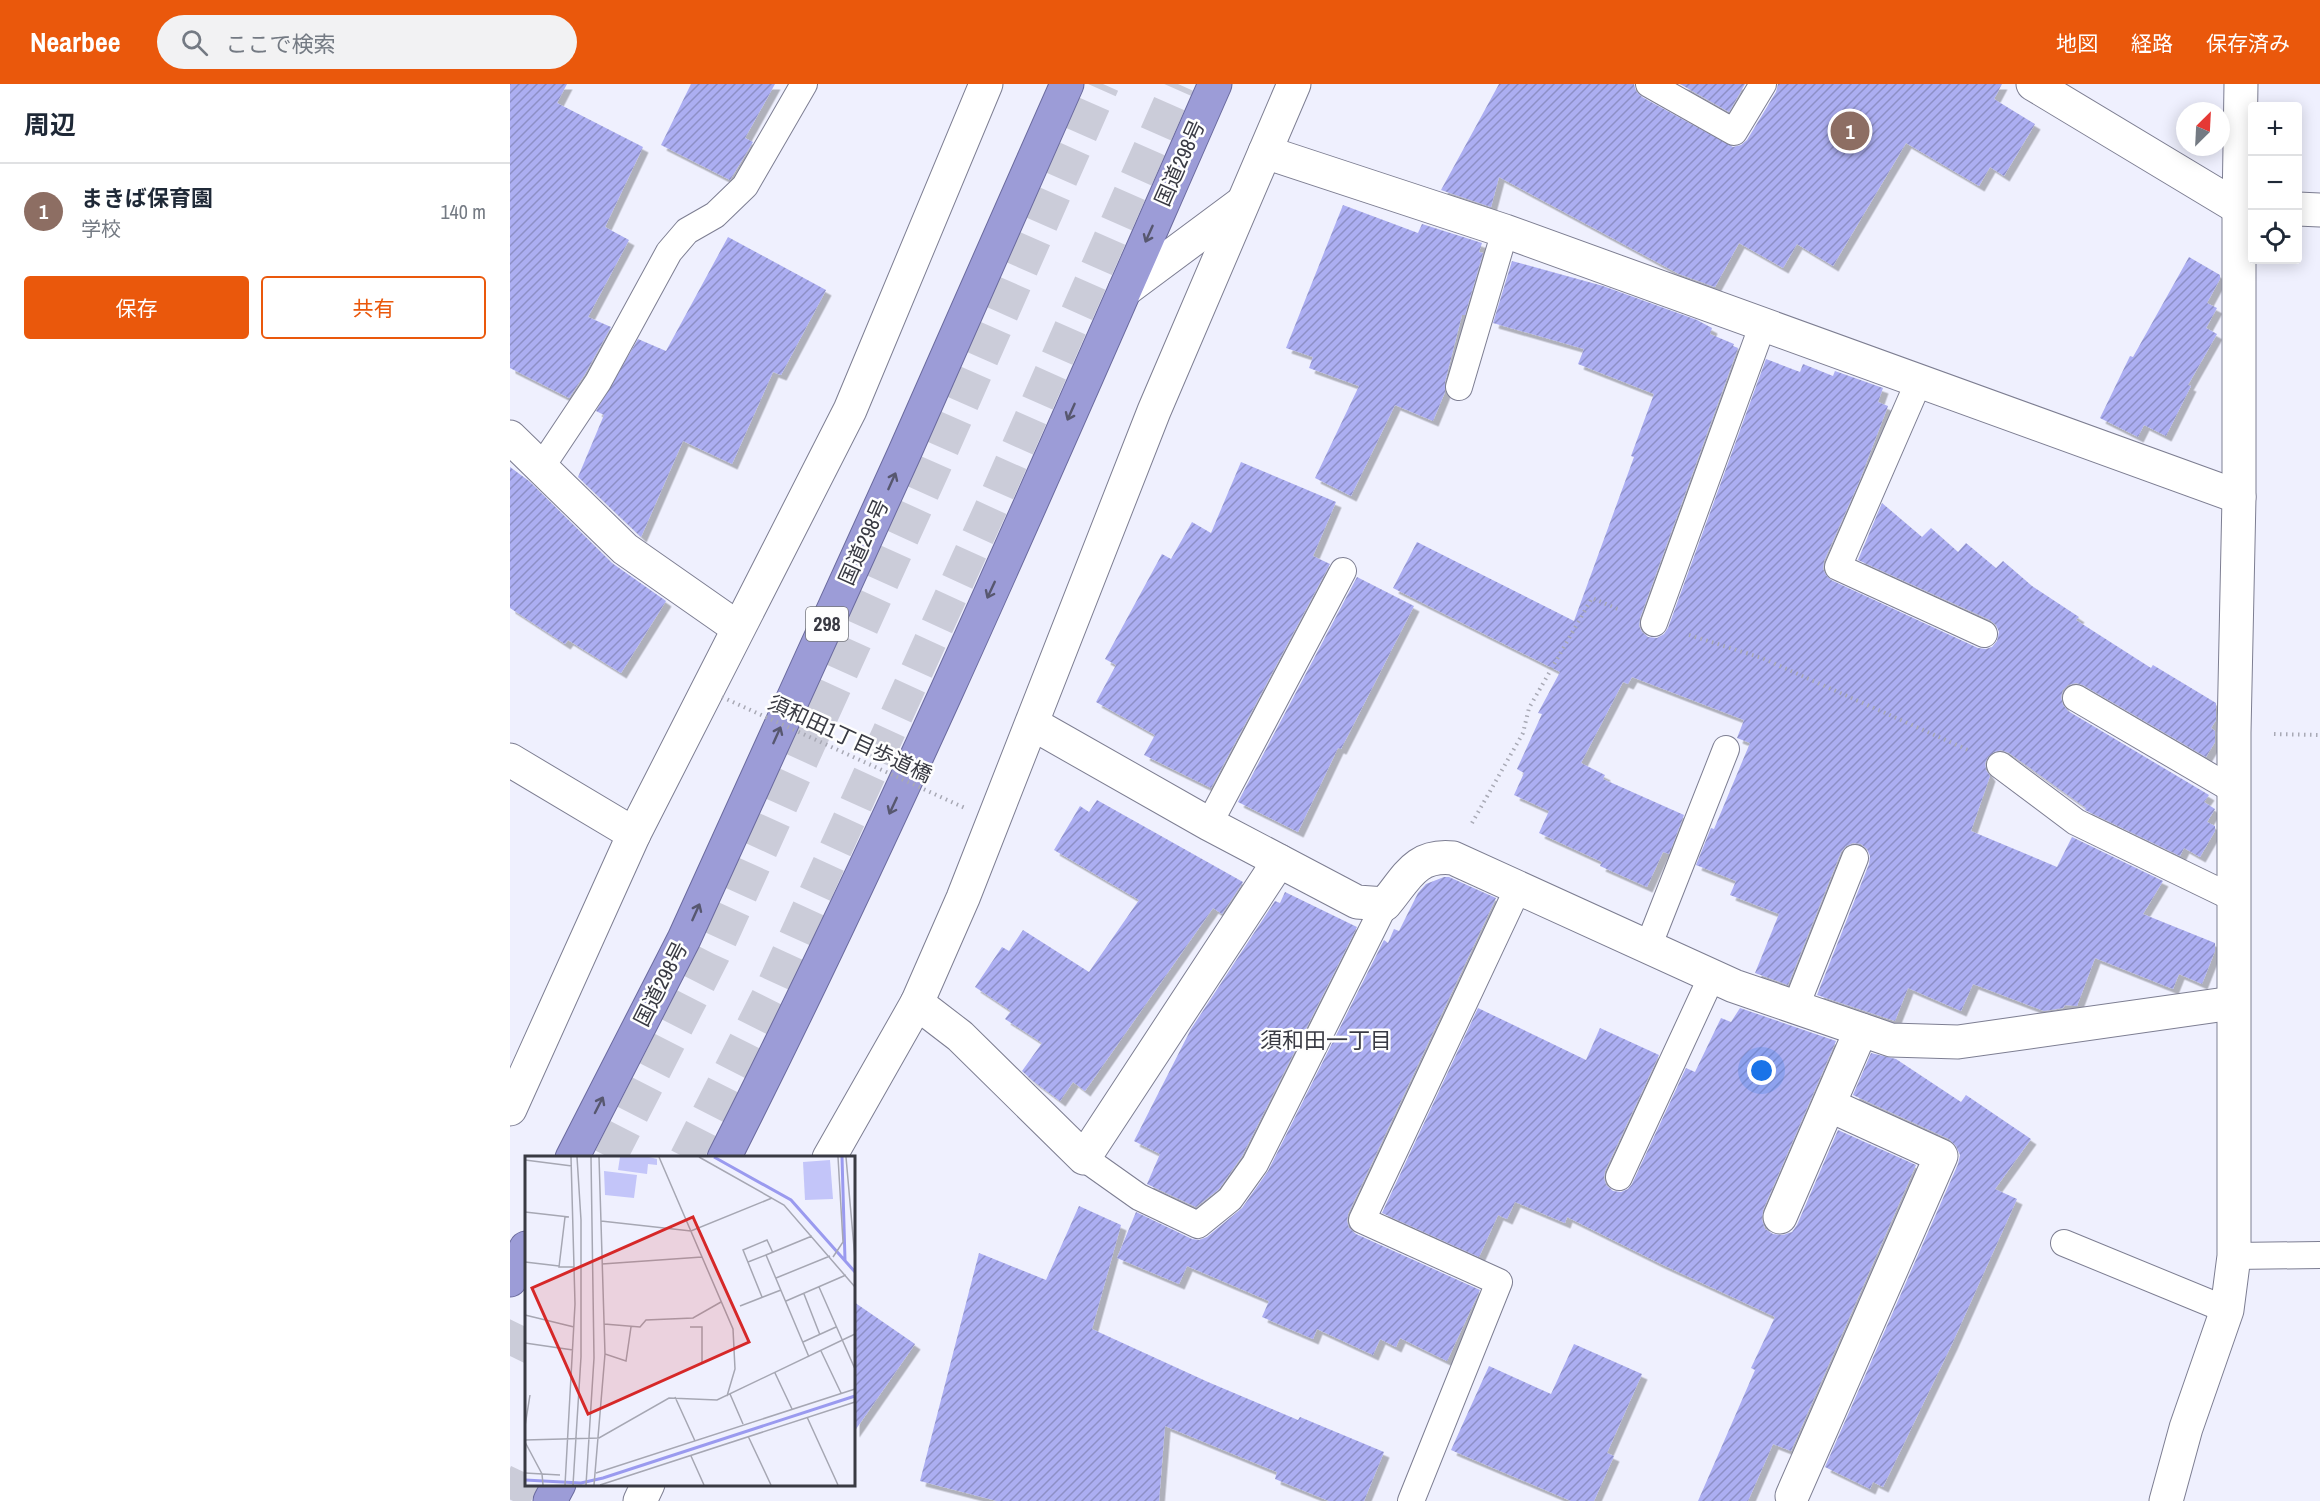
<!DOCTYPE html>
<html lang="ja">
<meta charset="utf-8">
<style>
body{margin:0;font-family:"Archivo Narrow","Noto Sans JP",sans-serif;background:#f2f2f3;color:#1f2937}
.controls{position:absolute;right:18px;top:18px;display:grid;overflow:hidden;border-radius:6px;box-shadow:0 3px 15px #0003}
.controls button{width:54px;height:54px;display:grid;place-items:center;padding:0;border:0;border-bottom:2px solid #e0e1e3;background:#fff;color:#1f2937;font:30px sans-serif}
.compass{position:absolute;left:1666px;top:18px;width:54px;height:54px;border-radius:50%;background:#fff;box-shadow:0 3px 15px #0003;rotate:24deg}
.you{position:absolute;left:1252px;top:987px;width:21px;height:21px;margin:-15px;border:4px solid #fff;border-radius:50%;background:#1a73e8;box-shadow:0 0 0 9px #1a73e833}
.badge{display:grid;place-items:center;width:39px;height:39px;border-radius:50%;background:#ea580c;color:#fff;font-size:20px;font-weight:700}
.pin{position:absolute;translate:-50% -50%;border:3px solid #fff;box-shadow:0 2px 6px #0006}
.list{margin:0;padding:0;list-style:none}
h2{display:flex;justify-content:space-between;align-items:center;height:78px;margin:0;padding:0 24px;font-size:26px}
h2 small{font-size:20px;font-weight:400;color:#747a83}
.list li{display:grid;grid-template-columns:39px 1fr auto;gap:18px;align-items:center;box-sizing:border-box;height:96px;padding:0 24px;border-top:2px solid #e0e1e3}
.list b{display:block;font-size:22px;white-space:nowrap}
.list p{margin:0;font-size:20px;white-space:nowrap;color:#747a83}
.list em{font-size:20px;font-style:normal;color:#747a83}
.actions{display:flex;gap:12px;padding:18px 24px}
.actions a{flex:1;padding:14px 0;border:2px solid #ea580c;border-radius:6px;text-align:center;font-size:21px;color:#ea580c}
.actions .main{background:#ea580c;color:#fff}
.icon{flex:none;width:33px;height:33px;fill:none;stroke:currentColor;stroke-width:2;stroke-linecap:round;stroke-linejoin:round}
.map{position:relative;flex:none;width:1810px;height:1417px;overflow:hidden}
header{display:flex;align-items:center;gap:36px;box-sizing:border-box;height:84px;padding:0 30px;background:#ea580c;color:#fff}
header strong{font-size:28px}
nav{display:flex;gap:33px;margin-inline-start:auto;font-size:21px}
.search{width:420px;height:54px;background:#f2f2f3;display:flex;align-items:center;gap:15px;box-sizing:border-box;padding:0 21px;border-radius:33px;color:#747a83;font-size:22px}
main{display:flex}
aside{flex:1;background:#fff}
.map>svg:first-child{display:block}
.building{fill:url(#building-hatch);filter:url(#shadow)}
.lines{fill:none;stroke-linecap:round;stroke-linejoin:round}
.motorway-tunnel{stroke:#cbccd9;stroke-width:33;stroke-dasharray:33 16;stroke-linecap:butt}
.service-casing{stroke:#7d7e92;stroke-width:28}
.minor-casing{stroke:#7d7e92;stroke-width:35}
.trunk-casing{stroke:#6a6a9d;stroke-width:35}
.path{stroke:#a8a9b5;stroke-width:4;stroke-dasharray:1.5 4.5;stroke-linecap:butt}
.service{stroke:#fff;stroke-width:26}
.minor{stroke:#fff;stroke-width:33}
.trunk{stroke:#9c9cd7;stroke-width:33}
.path-bridge{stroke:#a8a9b5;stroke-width:4;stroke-dasharray:1.5 4.5;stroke-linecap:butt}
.oneway{stroke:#57576f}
.labels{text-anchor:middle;stroke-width:5;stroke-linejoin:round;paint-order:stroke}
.shield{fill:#fefefe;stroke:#74757b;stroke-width:1.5}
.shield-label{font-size:20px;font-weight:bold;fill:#393a43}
.street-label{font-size:21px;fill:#393a43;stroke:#fefefe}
.neighbourhood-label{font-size:22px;fill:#393a43;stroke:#fefefe}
.inset-river{fill:none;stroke:#9a9aef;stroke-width:3}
.inset-road{fill:none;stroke:#a6a7b3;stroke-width:1.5}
.view{fill:#d62828;fill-opacity:0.15;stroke:#d62828;stroke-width:3}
.inset-edge{fill:none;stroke:#393a43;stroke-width:3}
</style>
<header>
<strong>Nearbee</strong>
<div class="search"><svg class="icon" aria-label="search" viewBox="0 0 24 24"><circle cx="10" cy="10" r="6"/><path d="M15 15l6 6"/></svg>ここで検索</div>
<nav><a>地図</a><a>経路</a><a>保存済み</a></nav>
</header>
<main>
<aside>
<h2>周辺<small></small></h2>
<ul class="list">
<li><span class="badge" style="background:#8d6e63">1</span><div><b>まきば保育園</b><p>学校</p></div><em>140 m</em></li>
</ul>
<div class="actions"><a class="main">保存</a><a>共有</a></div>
</aside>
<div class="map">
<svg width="1810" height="1417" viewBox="0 0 1810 1417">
<defs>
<pattern id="building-hatch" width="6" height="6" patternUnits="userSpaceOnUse" patternTransform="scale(1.5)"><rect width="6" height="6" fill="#acaef2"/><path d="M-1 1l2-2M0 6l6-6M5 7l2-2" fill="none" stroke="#8d8fc6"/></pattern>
<filter id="shadow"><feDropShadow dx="5.5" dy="5.5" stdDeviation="0" flood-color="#0004"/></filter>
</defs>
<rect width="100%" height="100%" fill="#eff0fe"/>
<g class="building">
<polygon points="0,0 57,0 47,19 133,63 95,143 119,156 78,233 101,243 75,290 59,314 0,284"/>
<polygon points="181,0 265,0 235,54 243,58 220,96 151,61"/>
<polygon points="989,0 1124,0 1126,7 1132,13 1223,63 1231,61 1237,56 1266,8 1268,0 1492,0 1484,15 1525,40 1494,92 1480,83 1469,102 1396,59 1323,182 1287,160 1273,184 1229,159 1205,203 1169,190 989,93 981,123 931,106"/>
<polygon points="1170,0 1235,0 1219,28"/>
<polygon points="833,121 908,149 912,140 972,159 969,168 973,169 955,231 952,231 935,298 935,308 923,337 885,321 841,412 805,394 849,302 799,284 803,273 776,264"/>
<polygon points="218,153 316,206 271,291 263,288 222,380 173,357 131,453 68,393 94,331 86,327 128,255 156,267"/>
<polygon points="1679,173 1710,191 1710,195 1697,219 1707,224 1696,244 1707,250 1678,301 1681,302 1656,352 1634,341 1628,353 1590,334 1620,272 1623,273"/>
<polygon points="1002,177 1093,202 1187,236 1202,244 1200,250 1224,260 1223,262 1228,264 1130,534 1129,542 1132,548 1138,553 1147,554 1154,550 1158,544 1256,275 1290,288 1293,280 1323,292 1325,287 1373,304 1368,318 1378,322 1349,398 1314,477 1313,485 1316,491 1321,496 1468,564 1476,565 1482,563 1487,557 1489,548 1486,541 1480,536 1348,476 1372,419 1412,453 1421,444 1448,468 1456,459 1486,484 1493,477 1522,502 1569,533 1566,536 1641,584 1643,581 1706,619 1706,636 1701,644 1705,647 1705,658 1696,673 1573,601 1566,599 1558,601 1553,606 1551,613 1553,621 1558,627 1699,711 1694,718 1705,725 1697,738 1705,742 1705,747 1690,773 1674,764 1670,772 1575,726 1576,724 1499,669 1491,666 1484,668 1478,673 1475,679 1476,686 1480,692 1461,747 1547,783 1562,753 1653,797 1633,830 1705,859 1705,867 1692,900 1669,890 1663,905 1585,874 1567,922 1555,921 1553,924 1534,927 1463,900 1451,927 1398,904 1385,937 1307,911 1359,780 1360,772 1357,765 1351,760 1343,759 1336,762 1331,768 1278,901 1245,889 1269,830 1220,811 1226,797 1186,781 1201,744 1204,745 1240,659 1227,654 1234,636 1122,593 1118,600 1113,598 1071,679 1095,691 1093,695 1174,731 1159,770 1153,768 1137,803 1090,782 1092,778 1029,749 1039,727 1004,711 1014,689 1007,685 1032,630 1028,629 1050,588 883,504 907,458 1064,537 1124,373 1121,372 1144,310 1068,280 1074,265 983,239"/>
<polygon points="731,378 826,418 803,472 820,480 701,704 634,671 645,651 586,618 606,581 595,575 652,470 661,475 682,438 701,449"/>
<polygon points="0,383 19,397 102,479 156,517 111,589 58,556 55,560 0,524"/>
<polygon points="847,493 904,522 831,665 828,664 788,748 728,718"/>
<polygon points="587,716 733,798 712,830 703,824 575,1007 563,998 550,1017 523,997 512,987 532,959 495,935 501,927 465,903 492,863 499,867 513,846 579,888 629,816 544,766 570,722 579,728"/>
<polygon points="934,793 939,793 986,814 838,1130 837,1137 839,1144 846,1150 970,1206 937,1277 890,1254 886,1263 870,1255 863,1271 807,1245 803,1255 752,1233 759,1217 677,1182 669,1200 607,1174 626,1128 682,1155 689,1156 697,1153 732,1124 758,1087 874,856 878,859 884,845 889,847 908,809 916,800"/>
<polygon points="775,808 847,843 732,1072 709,1105 686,1123 637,1100 650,1070 624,1057 681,945 765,817 770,819"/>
<polygon points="968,924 1076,976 1090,944 1149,971 1095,1087 1094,1094 1096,1101 1103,1107 1111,1108 1118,1105 1122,1100 1176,984 1185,988 1211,934 1221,938 1230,924 1326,957 1253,1126 1252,1136 1255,1145 1263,1150 1273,1151 1282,1148 1287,1141 1328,1046 1406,1081 1281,1367 1263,1360 1238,1417 1188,1417 1245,1286 1241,1284 1265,1233 1149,1179 1057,1133 1055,1139 1005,1118 997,1135 988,1131 969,1173 872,1129"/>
<polygon points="1361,969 1386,975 1451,1018 1456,1011 1521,1055 1485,1105 1507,1115 1442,1260 1373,1403 1363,1398 1360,1405 1315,1383 1448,1080 1450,1071 1446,1062 1439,1055 1343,1011"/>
<polygon points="569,1122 611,1141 582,1245 698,1298 788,1336 790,1333 874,1368 854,1417 819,1417 765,1395 767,1388 655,1342 649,1417 487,1417 410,1397 469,1169 536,1196"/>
<polygon points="344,1218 405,1260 344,1348"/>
<polygon points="1064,1260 1132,1290 1097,1369 1104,1372 1084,1417 1061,1417 941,1366 979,1282 1041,1310"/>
</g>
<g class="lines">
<g class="motorway-tunnel">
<polyline points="100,1074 204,870 424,384 593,0"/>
<polyline points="176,1074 264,900 486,413 668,0"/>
<polyline points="0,1272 16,1239"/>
<polyline points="3,1417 16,1389"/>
</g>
<g class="service-casing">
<g id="service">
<polyline points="1139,0 1224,48 1253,0"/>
<polyline points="1409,297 1328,483 1474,550"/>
<polyline points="949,303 995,147"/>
<polyline points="32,382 88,298 159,168 177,147 205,131 235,102 294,0"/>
<polyline points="1144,539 1253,240"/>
<polyline points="1566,614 1725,707"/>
<polyline points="1490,681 1566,738 1723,814"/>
<polyline points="699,740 833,487"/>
<polyline points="1138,863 1216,665"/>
<polyline points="1286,922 1345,774"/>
<polyline points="574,1074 629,1113 688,1141 720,1115 745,1080 875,820"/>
<polyline points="1109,1093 1202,892"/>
<polyline points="1554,1159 1717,1226"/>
<polyline points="1724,1172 1810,1171"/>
<polyline points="901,1417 989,1198 852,1136 1009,802"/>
</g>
</g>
<g class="minor-casing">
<g id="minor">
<polyline points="1523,0 1729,124 1742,124"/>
<polyline points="755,68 995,147 1729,413"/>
<polyline points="1788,125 1810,126"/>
<polyline points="615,206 732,119"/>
<polyline points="0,353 115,465 228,544"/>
<path d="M523,640L699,740L847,818L875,820C897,794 905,770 943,774L1224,902L1381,956L1448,958L1723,919"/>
<polyline points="0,676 124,750"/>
<polyline points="769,777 574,1074 450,952 407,919 453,814 644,327 784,0"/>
<polyline points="0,1025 124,750 340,326 476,0"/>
<polyline points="319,1074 407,919"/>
<polyline points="1270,1133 1351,946"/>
<polyline points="1282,1412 1431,1072 1319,1021"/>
<polyline points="130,1417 138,1400"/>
<polyline points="1656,1417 1676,1344 1717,1226 1724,1172 1724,649 1729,413 1729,124 1731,0"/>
</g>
</g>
<g class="trunk-casing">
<g id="trunk">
<polyline points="62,1074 174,855 394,370 557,0"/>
<path d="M214,1074C392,722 547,360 705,0"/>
<polyline points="0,1196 16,1164"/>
<polyline points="40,1417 49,1400"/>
</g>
</g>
<g class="path">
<polyline points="1179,551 1252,574 1458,666"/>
<polyline points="1764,650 1810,651"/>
<polyline points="962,739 1013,649 1019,624 1082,514 1110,526"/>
</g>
<use href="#service" class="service"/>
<use href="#minor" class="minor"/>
<use href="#trunk" class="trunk"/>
<polyline class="path-bridge" points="212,613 455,724"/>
</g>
<defs><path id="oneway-shaft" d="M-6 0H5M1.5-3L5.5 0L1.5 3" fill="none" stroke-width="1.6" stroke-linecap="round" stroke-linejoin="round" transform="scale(1.5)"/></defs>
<g class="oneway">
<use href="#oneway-shaft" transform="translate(639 150) rotate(114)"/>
<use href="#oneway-shaft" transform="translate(561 328) rotate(114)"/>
<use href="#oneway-shaft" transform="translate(382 397) rotate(-66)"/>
<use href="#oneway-shaft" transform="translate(481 506) rotate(115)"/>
<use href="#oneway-shaft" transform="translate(267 651) rotate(-66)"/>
<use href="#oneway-shaft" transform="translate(383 722) rotate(115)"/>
<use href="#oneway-shaft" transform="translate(186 828) rotate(-66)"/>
<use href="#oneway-shaft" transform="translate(89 1021) rotate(-63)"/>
</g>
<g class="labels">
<rect class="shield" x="296" y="523" width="42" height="34" rx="4.5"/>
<g class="shield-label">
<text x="317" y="547">298</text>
</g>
<g class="street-label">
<text transform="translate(670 79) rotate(-66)" y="7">国道298号</text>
<text transform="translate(354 458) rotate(-66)" y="7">国道298号</text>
<text transform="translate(340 655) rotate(25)" y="7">須和田1丁目歩道橋</text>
<text transform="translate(151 900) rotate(-63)" y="7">国道298号</text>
</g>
<g class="neighbourhood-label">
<text x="816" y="964">須和田一丁目</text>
</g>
</g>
<g transform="translate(15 1072)">
<rect width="330" height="330" fill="#eff0fe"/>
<path d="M95,1H124L132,3V9L123,8L122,18L93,14ZM79,15L112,19L109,42L80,39Z" fill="#c3c5f9"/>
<path d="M305,4L308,43L280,44L278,6Z" fill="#c3c5f9"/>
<path class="inset-river" d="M189,1L266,44L330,116M317,1L320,104M0,324L56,327L78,322L330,240"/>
<path class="inset-road" d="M74,1L80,198L101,205L106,171M134,1L208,173L210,213L202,240M174,1L259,49L330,131M321,1L330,103M0,4L47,10M0,56L44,61M40,61L34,111H49M76,65L166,75L247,42M308,101L318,86L313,1M0,106L34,110M223,106L241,99M77,108L177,101M251,122L305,100M294,131L330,213M279,138L295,179M237,141L218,94L242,84L248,97M261,145L321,119M215,150L256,134M0,159L49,171M79,168L115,171L121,164L168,162L196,146M165,171H177V207M278,186L311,171M0,187L48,194M296,195L316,237M284,201L241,99L287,80M250,217L267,253M205,238L218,268M150,241L170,285M282,261L313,329M0,270L5,239M223,280L246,329M0,284L74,282L144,242L192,244L330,178M0,286L17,318L18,329M166,300L179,329M0,317L35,319M71,317L330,233M40,329L50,148L46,1M48,329L56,201V64L52,1M61,329L69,202L66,1M69,329L80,198M75,329L330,246"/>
<path class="view" d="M168,61L224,186L63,258L7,132Z"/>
<rect width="330" height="330" class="inset-edge"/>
</g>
</svg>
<div class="controls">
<button>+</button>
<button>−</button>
<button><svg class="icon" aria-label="locate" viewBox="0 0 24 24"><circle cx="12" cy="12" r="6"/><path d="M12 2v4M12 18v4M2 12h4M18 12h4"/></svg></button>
</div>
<svg class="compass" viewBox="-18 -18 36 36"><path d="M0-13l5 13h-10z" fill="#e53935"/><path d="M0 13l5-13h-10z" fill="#747a83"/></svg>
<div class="you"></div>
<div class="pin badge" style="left:1340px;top:47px;background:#8d6e63">1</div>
</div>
</main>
